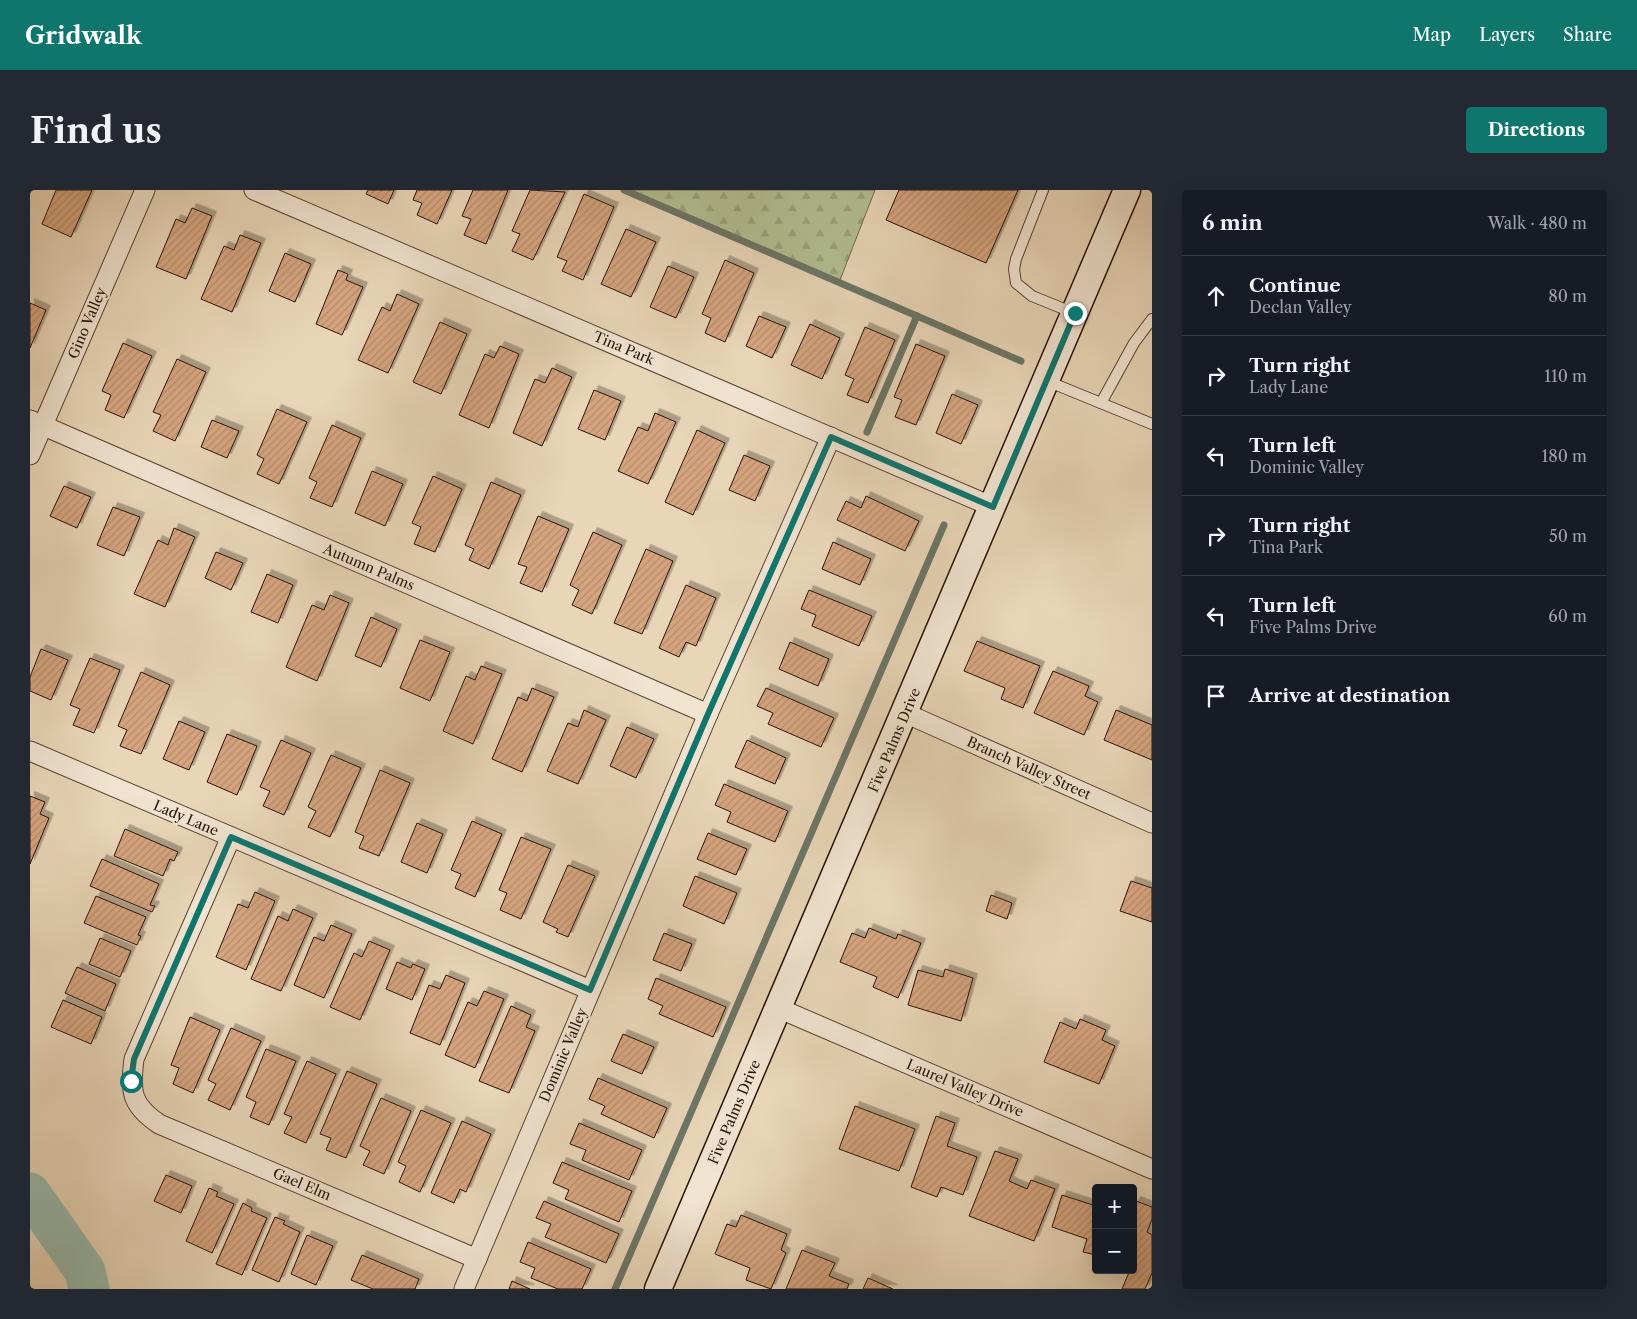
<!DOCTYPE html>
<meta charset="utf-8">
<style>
body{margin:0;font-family:"Libre Caslon Text",serif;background:#242831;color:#f1f3f6}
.controls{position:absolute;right:15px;bottom:15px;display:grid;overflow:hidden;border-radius:5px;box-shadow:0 5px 20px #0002}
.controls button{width:45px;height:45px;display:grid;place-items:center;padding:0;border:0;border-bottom:1px solid #363941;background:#171b24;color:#f1f3f6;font:25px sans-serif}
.stop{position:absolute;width:15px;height:15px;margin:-11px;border:4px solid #0f766e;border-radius:50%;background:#fff}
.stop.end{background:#0f766e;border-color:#fff;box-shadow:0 1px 5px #0008}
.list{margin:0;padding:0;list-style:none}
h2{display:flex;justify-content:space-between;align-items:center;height:65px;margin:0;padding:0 20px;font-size:21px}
h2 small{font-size:16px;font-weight:400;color:#9ea1a6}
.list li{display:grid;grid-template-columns:32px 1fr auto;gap:15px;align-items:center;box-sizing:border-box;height:80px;padding:0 20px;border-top:1px solid #363941}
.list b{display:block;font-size:19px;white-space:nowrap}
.list p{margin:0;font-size:16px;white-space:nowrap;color:#9ea1a6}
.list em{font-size:16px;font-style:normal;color:#9ea1a6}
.icon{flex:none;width:28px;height:28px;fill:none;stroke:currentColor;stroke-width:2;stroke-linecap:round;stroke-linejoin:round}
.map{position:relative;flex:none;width:1122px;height:1099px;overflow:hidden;border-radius:5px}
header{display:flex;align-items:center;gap:30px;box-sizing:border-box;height:70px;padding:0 25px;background:#0f766e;color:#fff}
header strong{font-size:24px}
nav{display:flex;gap:28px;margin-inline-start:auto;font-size:18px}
.intro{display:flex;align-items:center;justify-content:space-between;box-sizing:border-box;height:120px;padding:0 30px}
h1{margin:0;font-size:35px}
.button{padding:12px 22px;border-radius:5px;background:#0f766e;color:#fff;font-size:18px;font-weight:700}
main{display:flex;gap:30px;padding:0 30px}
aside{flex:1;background:#171b24;border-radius:5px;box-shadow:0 5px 20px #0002}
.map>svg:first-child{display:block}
.forest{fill:url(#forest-firs);stroke:#6e684a}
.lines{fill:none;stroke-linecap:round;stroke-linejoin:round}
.stream{stroke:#6c7667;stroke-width:7}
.river{stroke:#98b9ab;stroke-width:41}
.building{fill:url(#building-hatch);stroke:#291201;filter:url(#shadow)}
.lane-casing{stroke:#59432f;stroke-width:12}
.street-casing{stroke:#59432f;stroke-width:21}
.secondary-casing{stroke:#291201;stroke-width:29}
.lane{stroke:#f1e4d1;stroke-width:10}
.street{stroke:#f1e4d1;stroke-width:19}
.secondary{stroke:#f1e4d1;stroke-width:26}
.route{stroke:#0f766e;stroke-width:6}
.labels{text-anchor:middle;stroke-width:4.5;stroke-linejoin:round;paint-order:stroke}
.street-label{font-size:14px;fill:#291201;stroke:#f1e4d1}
</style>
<header>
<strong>Gridwalk</strong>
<nav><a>Map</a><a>Layers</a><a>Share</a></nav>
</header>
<div class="intro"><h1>Find us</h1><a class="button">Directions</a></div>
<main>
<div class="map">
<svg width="1122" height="1099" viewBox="0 0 1122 1099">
<defs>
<pattern id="forest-firs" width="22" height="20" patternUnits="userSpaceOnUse" patternTransform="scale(1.25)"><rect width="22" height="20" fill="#b2bf92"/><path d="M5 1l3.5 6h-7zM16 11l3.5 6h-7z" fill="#99a37c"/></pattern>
<pattern id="building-hatch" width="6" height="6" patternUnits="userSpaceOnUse" patternTransform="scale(1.25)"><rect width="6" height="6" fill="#d6a580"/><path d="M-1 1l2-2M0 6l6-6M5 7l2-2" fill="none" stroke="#b88d6d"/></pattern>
<filter id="shadow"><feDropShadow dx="4.5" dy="-4.5" stdDeviation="0" flood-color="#0004"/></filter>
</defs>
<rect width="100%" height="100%" fill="#e9d6b8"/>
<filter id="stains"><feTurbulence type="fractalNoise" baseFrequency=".004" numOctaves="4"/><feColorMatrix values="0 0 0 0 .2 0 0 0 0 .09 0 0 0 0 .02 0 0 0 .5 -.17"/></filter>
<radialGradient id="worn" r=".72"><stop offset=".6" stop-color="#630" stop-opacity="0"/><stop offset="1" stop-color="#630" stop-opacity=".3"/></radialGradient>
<polygon class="forest" points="601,0 845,0 810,90"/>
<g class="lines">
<g class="stream">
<polyline points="594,0 887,126"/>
<polyline points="837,242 887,126 991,171"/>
<polyline points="585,1099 914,335"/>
</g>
<polyline class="river" points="0,1003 55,1081 59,1099"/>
</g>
<g class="building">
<polygon points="26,0 62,0 41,47 12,34"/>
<polygon points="338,0 364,0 358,14 336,4"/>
<polygon points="387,0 422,0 407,34 387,25 392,13 383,10"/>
<polygon points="443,0 478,0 456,54 434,45 441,29 432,26"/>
<polygon points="500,0 535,2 503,70 482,61 490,44 482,41"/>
<polygon points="869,0 988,0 956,73 856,30"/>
<polygon points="554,4 584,17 553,90 532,81 537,71 527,67"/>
<polygon points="162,18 182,26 156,89 126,77 146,29 155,33"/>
<polygon points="596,39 626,52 601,107 571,94"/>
<polygon points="210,45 231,53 202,122 171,109 194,56 204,60"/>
<polygon points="255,63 281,74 265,112 239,101"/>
<polygon points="695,70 724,83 695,152 675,143 681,128 672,124"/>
<polygon points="638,76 664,87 646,128 620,117"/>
<polygon points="308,80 318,84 316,90 333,97 312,145 286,134"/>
<polygon points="367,104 389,114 358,183 328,170 352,117 360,121"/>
<polygon points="0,113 16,120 0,158"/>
<polygon points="729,126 756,137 742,168 716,156"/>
<polygon points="410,132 437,144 411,204 383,192"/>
<polygon points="780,134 810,148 792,189 761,175"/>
<polygon points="835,137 865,150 838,213 817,205 824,189 815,185"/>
<polygon points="93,153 122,166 94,228 75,220 81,205 72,201"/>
<polygon points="886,154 915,166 886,235 865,227 872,210 864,207"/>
<polygon points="470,156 489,164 459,238 429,225 455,164 464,168"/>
<polygon points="147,169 176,182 145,251 123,241 131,225 123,222"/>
<polygon points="522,178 542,187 512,256 483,243 505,189 515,193"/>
<polygon points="564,200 591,211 575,250 548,239"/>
<polygon points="922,204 948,215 931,254 906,243"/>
<polygon points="247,219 277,232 249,294 227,284 234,269 227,265"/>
<polygon points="625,223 646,232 618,294 588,281 608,237 618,241"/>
<polygon points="182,230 209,241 197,268 171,257"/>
<polygon points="302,235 331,248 302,317 280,308 287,292 279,288"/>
<polygon points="667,240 695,253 663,325 635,312"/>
<polygon points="714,265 740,276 725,311 699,300"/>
<polygon points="342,281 373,294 355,336 325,323"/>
<polygon points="403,286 432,299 405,362 384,354 391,337 382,333"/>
<polygon points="461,292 491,305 459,379 439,370 444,359 435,355"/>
<polygon points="34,296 61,307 47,338 20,326"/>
<polygon points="836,306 889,331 875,361 807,330 816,311 831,318"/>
<polygon points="83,317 110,327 94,366 67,355"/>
<polygon points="508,326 539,339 512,402 490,393 497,377 488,374"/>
<polygon points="144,338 165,347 135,417 104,404 128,350 138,355"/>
<polygon points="563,342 592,355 562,424 542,415 549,400 540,395"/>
<polygon points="803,352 841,369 830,395 792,379"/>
<polygon points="616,359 643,371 612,444 584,433"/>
<polygon points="186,362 213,373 201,400 175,388"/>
<polygon points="237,384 263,395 248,433 221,422"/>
<polygon points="656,395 686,408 666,456 656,452 649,467 629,458"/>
<polygon points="779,400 842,426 829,456 782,436 786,425 771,419"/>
<polygon points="300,405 319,413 287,491 256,477 282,415 294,420"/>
<polygon points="341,427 367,439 351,477 325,466"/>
<polygon points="390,450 420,462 400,511 370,498"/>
<polygon points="947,451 1010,476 993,518 971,509 975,498 934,481"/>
<polygon points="760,452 799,469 788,496 749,479"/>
<polygon points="11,459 38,470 21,510 0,501 0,487"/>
<polygon points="60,468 90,480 64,543 43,535 50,519 40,515"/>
<polygon points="451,476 472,484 443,554 413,541 436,486 445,490"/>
<polygon points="1023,481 1059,496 1055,506 1068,512 1054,545 1004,523"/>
<polygon points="111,482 140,495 111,564 90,556 97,540 88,536"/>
<polygon points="502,498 524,507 492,582 462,569 488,507 497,511"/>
<polygon points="736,498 804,528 791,557 738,534 743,523 727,516"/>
<polygon points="554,520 576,530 548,594 517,581 538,533 548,537"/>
<polygon points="1086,520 1122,535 1122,570 1074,550"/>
<polygon points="149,531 175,542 159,580 133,569"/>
<polygon points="597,537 624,549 606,588 580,576"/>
<polygon points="197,544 227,556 207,605 177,592"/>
<polygon points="251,550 281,563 254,625 233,616 240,601 230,597"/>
<polygon points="717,550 756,568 745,594 705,577"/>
<polygon points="301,565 331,578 300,647 278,637 286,621 278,617"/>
<polygon points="350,580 380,593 349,666 329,658 334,646 325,642"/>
<polygon points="694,594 758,621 745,652 697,632 701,622 685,615"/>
<polygon points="0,606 15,612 10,624 19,628 0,674"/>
<polygon points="442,631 472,644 445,707 425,698 431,684 421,680"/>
<polygon points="387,633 413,644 397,683 371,672"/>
<polygon points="95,639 148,662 144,671 140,669 133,686 84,666"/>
<polygon points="678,643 717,659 706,685 667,669"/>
<polygon points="491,647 521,659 491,729 470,720 477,703 469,700"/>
<polygon points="72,669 129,694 120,715 125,716 122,722 60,696"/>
<polygon points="538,675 565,686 538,747 526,742 528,739 513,732"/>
<polygon points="665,686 707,703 694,734 653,716"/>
<polygon points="1101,691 1122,698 1122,732 1090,721"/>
<polygon points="225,702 245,711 216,780 186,767 208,714 218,718"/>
<polygon points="961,705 982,713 977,729 956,721"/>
<polygon points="66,706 116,727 108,745 111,746 107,755 54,733"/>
<polygon points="263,719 283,728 251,801 221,789 248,726 258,731"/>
<polygon points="301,735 322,744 294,808 264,795 284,747 294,751"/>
<polygon points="839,738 866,749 868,744 891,753 868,808 843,797 847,787 810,772 822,743 835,748"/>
<polygon points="634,743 662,754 651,781 623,770"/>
<polygon points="70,748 101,761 90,787 59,774"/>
<polygon points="339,751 360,760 330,830 300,817 324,763 332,767"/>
<polygon points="367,772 381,778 383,774 395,779 382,810 356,799"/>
<polygon points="47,777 86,794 75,821 35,803"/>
<polygon points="915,779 943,788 931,831 878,815 888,780 913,787"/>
<polygon points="416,785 435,793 410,855 380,843 399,795 410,799"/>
<polygon points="626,788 696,817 683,847 629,824 633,816 618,809"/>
<polygon points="454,801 474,809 445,878 415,865 438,812 447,816"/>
<polygon points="33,810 72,827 61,854 21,837"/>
<polygon points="481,816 501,825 496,837 505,841 479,903 449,891"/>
<polygon points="160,827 190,840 163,903 143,894 149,878 141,875"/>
<polygon points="1050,829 1076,840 1072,850 1085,856 1069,894 1014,872 1030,832 1046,839"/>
<polygon points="201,838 231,851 200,920 178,910 186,894 178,890"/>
<polygon points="593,844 624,857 612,884 581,871"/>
<polygon points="236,859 266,871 239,935 220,927 226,912 216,907"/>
<polygon points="277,871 306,884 276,953 254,943 262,927 254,924"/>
<polygon points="317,881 347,894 316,968 296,960 301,948 290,944"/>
<polygon points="568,888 637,918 624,948 571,924 575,916 559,909"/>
<polygon points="351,908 381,921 354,984 333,975 340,961 330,956"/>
<polygon points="825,916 885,939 869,981 809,959"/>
<polygon points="391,920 421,933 390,1002 369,992 376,976 368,972"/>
<polygon points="906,926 925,933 917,956 947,967 933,1005 911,997 907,1007 881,997"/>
<polygon points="432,931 461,944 436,1002 430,999 424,1013 401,1003"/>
<polygon points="549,933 612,960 599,990 552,970 556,960 540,954"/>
<polygon points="965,961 988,969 979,991 997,999 1001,990 1025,999 1004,1051 939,1026"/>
<polygon points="532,972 602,1001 589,1032 535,1009 539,1000 523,993"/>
<polygon points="136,985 162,996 151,1023 124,1011"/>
<polygon points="179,998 188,1002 186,1006 204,1014 182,1063 156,1051"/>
<polygon points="1032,1005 1066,1016 1066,1065 1053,1062 1057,1049 1022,1037"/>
<polygon points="514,1011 589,1044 576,1073 515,1047 521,1034 506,1028"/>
<polygon points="1106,1011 1122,1017 1122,1029 1117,1042 1122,1045 1122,1083 1115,1099 1092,1099 1100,1080 1103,1080 1103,1018"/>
<polygon points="213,1013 222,1018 221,1021 237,1028 212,1085 186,1074"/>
<polygon points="711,1025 757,1044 751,1060 756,1063 741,1099 716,1090 720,1078 685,1064 697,1034 706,1037"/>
<polygon points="245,1027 255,1031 253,1034 270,1042 249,1092 222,1080"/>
<polygon points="277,1045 303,1056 286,1095 261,1084"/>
<polygon points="498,1052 561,1079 552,1099 528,1099 501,1088 505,1078 490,1072"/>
<polygon points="772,1060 805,1073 799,1086 819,1094 817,1099 756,1099"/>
<polygon points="332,1065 389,1089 385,1099 343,1099 321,1090"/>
<polygon points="838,1088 863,1099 833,1099"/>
<polygon points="482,1091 500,1099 479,1099"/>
</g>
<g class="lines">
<g class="lane-casing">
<g id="lane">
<polyline points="1013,0 986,69 984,79 986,93 1002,106 1044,123"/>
<polyline points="1017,191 1122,234"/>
<polyline points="1071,213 1104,153 1122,129"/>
</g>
</g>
<g class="street-casing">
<g id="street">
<polyline points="224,0 963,317"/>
<polyline points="0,230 678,524"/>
<polyline points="0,265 115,0"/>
<polyline points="875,523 1122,633"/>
<polyline points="0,561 560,800"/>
<path d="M201,647L104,869C100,902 101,915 129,934L447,1069"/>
<polyline points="748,818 1122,979"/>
<polyline points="434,1099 678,524 801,247"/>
</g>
</g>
<g class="secondary-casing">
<polyline id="secondary" points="628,1099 1097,0"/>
</g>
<use href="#lane" class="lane"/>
<use href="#street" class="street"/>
<use href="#secondary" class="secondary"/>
</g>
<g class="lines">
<polyline class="route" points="101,891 104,869 201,647 560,800 678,524 801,247 963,317 1045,123"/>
</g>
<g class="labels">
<g class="street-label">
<text transform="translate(57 133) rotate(-67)" y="5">Gino Valley</text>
<text transform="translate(594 158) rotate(23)" y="5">Tina Park</text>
<text transform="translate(339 377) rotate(23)" y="5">Autumn Palms</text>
<text transform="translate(864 550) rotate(-67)" y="5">Five Palms Drive</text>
<text transform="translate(999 578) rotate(24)" y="5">Branch Valley Street</text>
<text transform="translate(156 628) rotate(23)" y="5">Lady Lane</text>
<text transform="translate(533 865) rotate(-67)" y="5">Dominic Valley</text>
<text transform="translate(935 898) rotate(23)" y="5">Laurel Valley Drive</text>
<text transform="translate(704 922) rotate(-67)" y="5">Five Palms Drive</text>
<text transform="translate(272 994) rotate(23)" y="5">Gael Elm</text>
</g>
</g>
<rect width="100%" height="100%" filter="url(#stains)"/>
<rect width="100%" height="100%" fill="url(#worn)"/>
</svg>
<div class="controls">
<button>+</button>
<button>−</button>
</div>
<div class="stop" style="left:101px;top:891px"></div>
<div class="stop end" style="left:1045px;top:123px"></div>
</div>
<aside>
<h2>6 min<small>Walk · 480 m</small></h2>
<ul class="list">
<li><svg class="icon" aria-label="ahead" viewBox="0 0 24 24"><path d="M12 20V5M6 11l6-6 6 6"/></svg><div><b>Continue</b><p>Declan Valley</p></div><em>80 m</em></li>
<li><svg class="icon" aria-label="right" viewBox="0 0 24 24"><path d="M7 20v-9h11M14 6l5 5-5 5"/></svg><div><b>Turn right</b><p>Lady Lane</p></div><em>110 m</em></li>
<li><svg class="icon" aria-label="left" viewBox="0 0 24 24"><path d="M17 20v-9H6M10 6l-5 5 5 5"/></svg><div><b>Turn left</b><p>Dominic Valley</p></div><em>180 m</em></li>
<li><svg class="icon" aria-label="right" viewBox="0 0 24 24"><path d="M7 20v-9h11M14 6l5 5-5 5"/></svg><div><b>Turn right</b><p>Tina Park</p></div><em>50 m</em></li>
<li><svg class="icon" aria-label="left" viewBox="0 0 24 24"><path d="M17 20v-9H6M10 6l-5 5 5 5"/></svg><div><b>Turn left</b><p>Five Palms Drive</p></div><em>60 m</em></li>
<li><svg class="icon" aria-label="arrive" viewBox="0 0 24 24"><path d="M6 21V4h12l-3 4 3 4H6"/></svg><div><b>Arrive at destination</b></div></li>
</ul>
</aside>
</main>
